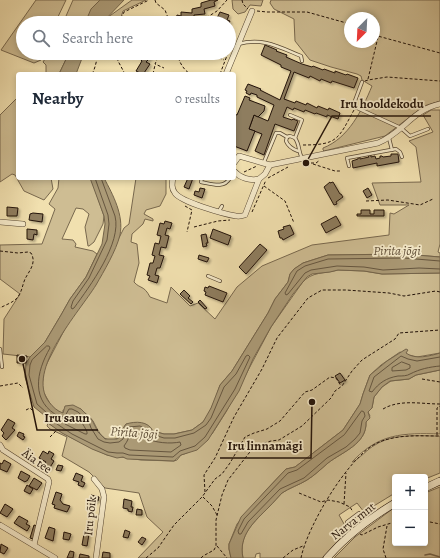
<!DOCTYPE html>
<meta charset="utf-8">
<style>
body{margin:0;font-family:Alegreya,serif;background:#f6f6f7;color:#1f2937}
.controls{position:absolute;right:12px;bottom:12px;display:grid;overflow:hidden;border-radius:4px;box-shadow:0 2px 6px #0003}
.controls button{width:36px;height:36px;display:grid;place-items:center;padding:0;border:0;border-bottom:1px solid #e0e1e3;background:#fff;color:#1f2937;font:20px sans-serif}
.compass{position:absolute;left:344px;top:12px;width:36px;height:36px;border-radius:50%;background:#fff;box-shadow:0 2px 6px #0003;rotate:204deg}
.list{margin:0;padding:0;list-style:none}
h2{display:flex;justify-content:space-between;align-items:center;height:52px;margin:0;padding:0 16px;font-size:17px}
h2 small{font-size:13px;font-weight:400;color:#747a83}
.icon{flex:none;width:22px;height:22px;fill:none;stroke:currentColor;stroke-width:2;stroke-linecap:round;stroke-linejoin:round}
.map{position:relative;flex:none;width:440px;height:558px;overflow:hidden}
.search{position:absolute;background:#fff;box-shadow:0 2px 6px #0003;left:16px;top:16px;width:220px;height:44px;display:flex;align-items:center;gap:10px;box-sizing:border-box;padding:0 14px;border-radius:22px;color:#747a83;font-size:15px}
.panel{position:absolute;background:#fff;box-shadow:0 2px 6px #0003;left:16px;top:72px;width:220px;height:108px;border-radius:4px}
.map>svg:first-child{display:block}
.green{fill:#cebd93;stroke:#78684e;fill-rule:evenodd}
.water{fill:#ab9a76;stroke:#74644a}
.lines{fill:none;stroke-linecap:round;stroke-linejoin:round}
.shore{stroke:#66563f;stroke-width:1}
.stream{stroke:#74644a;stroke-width:1.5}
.building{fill:#8e7d5f;stroke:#221208;filter:url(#shadow)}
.service-casing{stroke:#564632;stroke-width:4}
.minor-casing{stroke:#564632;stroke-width:6}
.secondary-casing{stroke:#221208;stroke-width:8}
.path{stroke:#221208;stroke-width:1;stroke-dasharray:3 2;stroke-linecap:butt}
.service{stroke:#f6ebcb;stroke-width:2.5}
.minor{stroke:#f6ebcb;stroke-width:5}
.secondary{stroke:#f6ebcb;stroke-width:7}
.labels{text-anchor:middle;stroke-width:3.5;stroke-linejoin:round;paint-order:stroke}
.street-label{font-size:12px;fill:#221208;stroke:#f6ebcb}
.water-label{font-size:13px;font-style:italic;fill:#604f39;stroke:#f6ebcb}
.leader{fill:none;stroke:#221208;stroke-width:1.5}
.callout-dot{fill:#221208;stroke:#f6ebcb;stroke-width:1.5}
.callout-label{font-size:13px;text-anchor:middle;font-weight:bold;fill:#221208;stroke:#f6ebcb;stroke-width:3.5;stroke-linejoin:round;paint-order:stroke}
</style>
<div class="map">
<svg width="440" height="558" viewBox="0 0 440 558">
<defs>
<filter id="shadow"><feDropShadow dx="2" dy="2" stdDeviation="1" flood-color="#0004"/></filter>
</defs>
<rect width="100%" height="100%" fill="#f1e0af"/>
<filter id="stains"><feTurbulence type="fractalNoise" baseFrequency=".005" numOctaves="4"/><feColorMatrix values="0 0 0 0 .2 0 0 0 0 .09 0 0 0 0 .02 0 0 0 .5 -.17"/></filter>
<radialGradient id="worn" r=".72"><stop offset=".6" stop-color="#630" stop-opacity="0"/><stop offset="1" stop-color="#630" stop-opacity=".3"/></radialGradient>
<g class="green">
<polygon points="36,0 66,0 55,23 23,23 23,53 44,53 41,60 34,63 1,50"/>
<polygon points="73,0 101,0 85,23 63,23"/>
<polygon points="132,0 146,0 123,11 119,23 105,23 104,20"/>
<polygon points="232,0 263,0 261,6 250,5 245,12 238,14 233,9"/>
<path d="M271,0H440V101L424,106L385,136L324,151L323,150V148C349,138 362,110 372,86L362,80L361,76L357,74L331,67L310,60L295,41L294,19L274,9L270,3ZM350,18H374V42H350Z"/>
<polygon points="49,53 69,53 59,74 46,74 46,65 43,62"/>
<polygon points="17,98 18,178 51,178 53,189 44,200 24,191 15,175 12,174 0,182 0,115"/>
<path d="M431,110H440V244L438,252L440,253V257L404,254L328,255L303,263L294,269L290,274L288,282L275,299L268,313L232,371L220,385L215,400L208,415L203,422L192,430L174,434H164L126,424L122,430L120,437C104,446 99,432 93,421C90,416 84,413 81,409L63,410V413H61L52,407L44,393L42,387L44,369L68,323L95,285L124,228L129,224L136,178H166V194L160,206L146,210L144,214L153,219V221L145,219L143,224L132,234L131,242L137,244L139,263L134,282C140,289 144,285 150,297L167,303L171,287L190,306L198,303L215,319L237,287L262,266L312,245L389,235L390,213L394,214L409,205H380L372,183L421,182L416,147L409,141L433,132L423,115Z"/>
<polygon points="59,178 90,178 92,181 104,216 103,224 94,242 89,246 88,246 85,227 89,214 83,209 76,208 62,239 73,240 76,244 75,247 93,251 97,254 86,277 70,299 61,315 45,342 30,357 3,354 4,319 20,294 0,279 0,245 42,244 55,209 49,204 58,188"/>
<path d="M338,270L364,271L382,274L440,273V353L417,357L409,355L400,352L381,365L370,375L363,394L360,404L343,430L295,467L286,469L266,490L237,524L229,544V549L231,558H138L163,532L147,517L139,493L105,488L89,472L62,456L67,437L50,429L47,426L48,423L70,437L107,455L141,460L174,461L177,460L181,455L187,453L212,434L226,412L271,327L302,283C312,271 324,274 338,270Z"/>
<path d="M440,370V434C403,433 379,433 352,462C360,459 367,449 375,445C394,433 419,436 440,436V473L425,479V477H395V493L364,512L357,503L339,515L348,531L322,558H260V553L256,554L255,558H243C238,536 253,523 267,509C272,504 277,498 282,493C289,488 299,485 307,480C315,475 321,469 328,463C342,452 367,444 366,422L370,416L368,412L372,408L374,397L382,387L391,381L409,379L416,375Z"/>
<polygon points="440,487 440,558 334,558 355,537 395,507 395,543 425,543 425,493"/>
</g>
<g class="water">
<polygon points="100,0 124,0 102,23 85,23 91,9"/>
<polygon points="69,53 84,53 76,74 59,74"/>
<path d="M90,178H104C113,195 124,215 120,235C116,251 104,271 96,285C80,311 25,371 49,402C53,407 57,411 63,413L65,406L73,405L81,409L92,420L98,432L105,439H117L120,437L122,430L126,424C136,421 148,421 153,431L164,434H174L192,430L203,422L211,408L220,385L232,371L268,313L275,299L288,282L290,274L294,269L303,263L328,255L404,254L440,257V273L382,274L364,271L338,270L330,272L312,274L307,277L293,294L271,327L253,359L239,391L208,440L197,450L181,455L174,461L127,459L123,457L117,458L107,455L92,449L62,433L48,423L44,415L34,407L25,377L26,363L30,357L45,342L61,315L70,299L86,277L102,244L105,224L104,216Z"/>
<path d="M406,349L408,350L406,353C415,360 430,356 440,353V370L416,375L409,379L390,381L382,387L374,397L372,408L368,412L370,418L366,422C367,444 342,452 328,463C321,469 315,475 307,480C299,485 289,488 282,493C278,497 274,502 269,507C255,521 238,535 243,558H231L229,549V544L241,517L286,469L295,467L343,430L360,404L363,394L370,375L387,361Z"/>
</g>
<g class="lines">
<g class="shore">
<path d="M95,178L108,215L109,224L107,240L89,278L73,301L71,307L72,309L74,308C90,286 122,243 115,216L101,178"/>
<polyline points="440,261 404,258 328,259 305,266 297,271 285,293 286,295 288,294 305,273 311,270 337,266 364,267 383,270 419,268 440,269"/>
<path d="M47,346H49L50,348C36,372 30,402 60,417L65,416L69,409H72L78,412L89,422L91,428L98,439L104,442L110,443L119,442L123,439L125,432L129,427L140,426L148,430L151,434L164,438H175L194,433L206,425L211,418L224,387L236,374L246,356L248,355L250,357L235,389L205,437L195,446L180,451L173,457L129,455L123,453H117L108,452L72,434L51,420L47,413L37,404L29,375L30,365L32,360Z"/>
<path d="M440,357L417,361L408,359L401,356L374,377L369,391L372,392C379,383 386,378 398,376C402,376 407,376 410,374C420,369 429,367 440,366"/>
<polygon points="402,362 410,365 410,368 406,370 392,371 392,368"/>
<polygon points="362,411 364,412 365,416 362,421 360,433 355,439 346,447 327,458 304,478 280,489 248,522 241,534 239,534 238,531 244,519 288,473 297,470 344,435"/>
<path d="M72,415C79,417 84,425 87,432V434H85L65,424V422Z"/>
<path d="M137,431C142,432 143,434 147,438C154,443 171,444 180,442L181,445L171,452L130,450L125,448L124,446C128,441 129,436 132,431Z"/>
</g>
<polyline class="stream" points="425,555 430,554 440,557"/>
</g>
<g class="building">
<polygon points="211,0 218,0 214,2 215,6 204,9 205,14 194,15 194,20 183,20 182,23 175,22 177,15 181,16 181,12 192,13 192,9 201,7 201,3"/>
<polygon points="220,12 229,15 227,20 230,21 229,23 218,23 220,19 217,18"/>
<polygon points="265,45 277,50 276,51 287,55 286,57 302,64 312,67 313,66 323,70 324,69 335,73 335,71 346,75 347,74 358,78 354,88 332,81 331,83 321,79 320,81 310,76 309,78 294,72 284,99 295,103 296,101 306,105 307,103 317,108 318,106 328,110 329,108 340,113 338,119 327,115 327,117 316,113 315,114 305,110 304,112 294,108 293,110 287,107 283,117 292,120 293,119 298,121 294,131 275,124 264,155 255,151 262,134 249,129 254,115 268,121 274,105 257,97 257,95 251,93 250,95 246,93 247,91 245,90 248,84 261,89 260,90 280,100 291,71 281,67 281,65 261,55"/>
<polygon points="144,53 154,54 146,62 150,64 144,73 147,74 140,74 140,73 136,71 142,61 139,58"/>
<polygon points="245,96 250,98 249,100 265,106 264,111 258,117 254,115 249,129 255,131 247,151 234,146 234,134 235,130 234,129 234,114 237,115"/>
<polygon points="391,154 398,154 399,162 377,166 377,163 353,168 352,161 358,159 358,158 360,157 360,159 369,157 368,156 371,155 371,157 375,156 376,159 380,158 380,156 382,156 383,157 391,156"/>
<polygon points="188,178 193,178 189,189 184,187"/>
<polygon points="330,182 330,183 333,182 340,194 341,194 343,197 336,202 337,204 334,205 324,187"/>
<polygon points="200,188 205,189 202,198 194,195 195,191 199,192"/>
<polygon points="368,188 372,195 367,198 363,191"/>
<polygon points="7,207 18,208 17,216 7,216"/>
<polygon points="361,210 370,210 370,214 374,214 374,210 384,210 384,216 357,216 357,214 361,214"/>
<polygon points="33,213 43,214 42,222 29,220 30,214"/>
<polygon points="336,216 341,225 326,233 321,224"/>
<polygon points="165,221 172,223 170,229 167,228 165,235 169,236 166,248 161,247 159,255 164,256 160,268 157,268 155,275 159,276 157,283 148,280 150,276 147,275 150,263 153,263 155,256 152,255 155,243 159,244 161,236 157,235 160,223 164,224"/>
<polygon points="290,225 294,234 283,240 282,238 280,238 278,231 284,229 283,227"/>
<polygon points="27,229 37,230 37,235 34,234 33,240 27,239"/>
<polygon points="213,229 231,236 228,245 210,238"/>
<polygon points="206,234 208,243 206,243 207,246 203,247 201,235"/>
<polygon points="260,244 267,250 246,274 239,267"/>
<polygon points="199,255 209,258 207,262 198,259"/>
<polygon points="209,286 227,293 223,302 205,295 206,292 204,291 205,287 208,288"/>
<polygon points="184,290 190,296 188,298 193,302 191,304 180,294"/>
<polygon points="200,300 207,308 205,309 198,302"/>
<polygon points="17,355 27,356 26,363 17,363"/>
<polygon points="340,373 345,380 340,383 335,376"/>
<polygon points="8,419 15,423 12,428 15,430 6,440 2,436 4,433 1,430"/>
<polygon points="19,432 24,434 23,436 25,437 23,440 17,436"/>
<polygon points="43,451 48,454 49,451 54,454 51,459 54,461 49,469 43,466 46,462 39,458"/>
<polygon points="4,460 11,464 7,472 0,469 0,463 2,464"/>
<polygon points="58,465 63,466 61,471 56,470"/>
<polygon points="21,471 30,476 27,481 26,481 25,482 18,478"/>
<polygon points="76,473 83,476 81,481 85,483 83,487 78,485 79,482 73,480"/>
<polygon points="34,478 42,483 37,490 29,486"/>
<polygon points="27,485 33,489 30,494 24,491"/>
<polygon points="56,492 62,494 60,500 63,504 70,506 67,512 54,508 55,505 52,504"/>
<polygon points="91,495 99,497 98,501 96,500 96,502 90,500"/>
<polygon points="124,499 132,501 131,507 133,507 132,512 128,511 128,509 123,508"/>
<polygon points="5,504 13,509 7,517 0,513"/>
<polygon points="137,509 142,510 142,515 136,515"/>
<polygon points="19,516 28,521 26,524 30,526 27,531 14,523"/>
<polygon points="34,525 37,526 33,539 30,538"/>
<polygon points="49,527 55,529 53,541 45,538"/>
<polygon points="125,530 130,532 128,538 123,537"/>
<polygon points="64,532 71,534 69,540 63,539"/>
<polygon points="84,534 89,534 87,546 82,545"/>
<polygon points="142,537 146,539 142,545 138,542"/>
<polygon points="1,544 8,548 4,554 0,552"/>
<polygon points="70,551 74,552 73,558 67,558"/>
<polygon points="103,552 110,553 110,558 102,558"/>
<polygon points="80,554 89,556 89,558 79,558"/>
</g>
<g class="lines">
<g class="service-casing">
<g id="service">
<path d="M238,44C263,37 279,47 301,56L302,61"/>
<polyline points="362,82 353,106 355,107 401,128 410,136 428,129"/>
<polyline points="290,115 302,120 295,138"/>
<polyline points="389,138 392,150"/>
<path d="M298,151C292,149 288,146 286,141L287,137L290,136L295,138C300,145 298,151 302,158"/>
<polyline points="264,162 276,133 280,133 287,137"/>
<polyline points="349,166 347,158 396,149 400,152 402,157"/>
<path d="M202,178L201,182C212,184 224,189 230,178"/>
<polyline points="219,211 222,206"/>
<polyline points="208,276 220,281"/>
<polyline points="0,349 2,367"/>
<polyline points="354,532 347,522 359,513 366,521"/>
</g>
</g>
<g class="minor-casing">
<g id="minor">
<polyline points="226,74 252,11"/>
<path d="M234,163L239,156L270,165L378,143C403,133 412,110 440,104"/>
<path d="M234,171C240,178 250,181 259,179"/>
<path d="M173,178C172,183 171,188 175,193C181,202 224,214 236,216C239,217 242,216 245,215L259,179L265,174L270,165"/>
<polyline points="0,222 23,224"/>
<polyline points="0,445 3,450 48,479 49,482 34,545"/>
<polyline points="94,479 102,489 104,497 96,558"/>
<polyline points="0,525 55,558"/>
</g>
</g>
<g class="secondary-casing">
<g id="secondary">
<polyline points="425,488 440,481"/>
<path d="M327,558C346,536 370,518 395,503"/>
</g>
</g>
<g class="path">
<polyline points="155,0 156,3 165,10 170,23"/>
<polyline points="242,0 243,4 248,9"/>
<polyline points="257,11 267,12 307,12 350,24"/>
<polyline points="119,23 124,12 149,0"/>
<polyline points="198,23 217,11 227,0"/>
<polyline points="374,35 440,53"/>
<polyline points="229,51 231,47"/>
<polyline points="116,53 118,61 125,74"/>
<polyline points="160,53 155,64 164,68"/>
<path d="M177,53C179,62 183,69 190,74"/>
<polyline points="210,53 224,60"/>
<path d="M92,74C96,67 96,60 99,53"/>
<polyline points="153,74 155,65"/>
<polyline points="220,74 228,53"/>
<polyline points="368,79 378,37"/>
<polyline points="365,81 368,80 387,77 440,81"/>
<path d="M303,145C338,145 338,139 354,110"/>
<polyline points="306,163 316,163 320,160"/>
<polyline points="313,164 335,171 341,171"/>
<polyline points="244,172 257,166"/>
<polyline points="268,178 288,167"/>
<polyline points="264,186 285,201 294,223"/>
<polyline points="366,201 388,200 420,205 433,199"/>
<polyline points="185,206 192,210 187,232"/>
<polyline points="252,212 266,180"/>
<polyline points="194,227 218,221 230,220"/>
<path d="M0,251L18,253L28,252L31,253C37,263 29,271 25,279C22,286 22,293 16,299C12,303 5,305 0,308"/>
<polyline points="422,379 440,382"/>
<polyline points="0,386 18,383 23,388"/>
<path d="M383,409C400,399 421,404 440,404"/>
<polyline points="26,410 30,408 33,411"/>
<polyline points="437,435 437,408 440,406"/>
<polyline points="50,437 56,431 57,432"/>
<polyline points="205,492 204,475 215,458 234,417 262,369 277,338 308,298 322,290 346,290 389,293 404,296 436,291 440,292"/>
<polyline points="299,493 321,502 328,500 339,502 350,507 353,512"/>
<polyline points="203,497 212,506 217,515"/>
<polyline points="344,504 346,473"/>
<polyline points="425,521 440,524"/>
<polyline points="360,534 362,535 378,527 395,522"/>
<polyline points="217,546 227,558"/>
<polyline points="146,558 158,548 174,525 202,497 215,479 222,474 230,463 245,437 254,433 267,429 280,421 305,392 312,390 330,377 336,378 341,386"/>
<polyline points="201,558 203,556 214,550 216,546 216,520 222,495 228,480 253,448 261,444 271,441 279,440 302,426 331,398 335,391 342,386 352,371 362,360 395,339 399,333 440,330"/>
<polyline points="283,558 293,550 303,546"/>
<path d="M301,558C307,527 348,457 377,443C397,434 419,436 440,436"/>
<polyline points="386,558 383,549 387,526"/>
</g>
<use href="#service" class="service"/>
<use href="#minor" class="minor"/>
<use href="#secondary" class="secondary"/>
</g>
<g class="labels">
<g class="street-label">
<text transform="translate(37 461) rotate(35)" y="4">Äia tee</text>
<text transform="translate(90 516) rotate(-84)" y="4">Iru põik</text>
<text transform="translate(353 521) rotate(-38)" y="4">Narva mnt</text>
</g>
<g class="water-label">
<text x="397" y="255">Pirita jõgi</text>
<text transform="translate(134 432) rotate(4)" y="5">Pirita jõgi</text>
</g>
</g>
<path class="leader" d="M306 163L332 116H431M22 359L37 430H98M312 402L311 458H220"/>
<g class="callout-dot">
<circle cx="306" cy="163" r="4"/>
<circle cx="22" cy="359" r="4"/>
<circle cx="312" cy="402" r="4"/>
</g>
<g class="callout-label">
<text x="382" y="108">Iru hooldekodu</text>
<text x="67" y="422">Iru saun</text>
<text x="265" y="450">Iru linnamägi</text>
</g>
<rect width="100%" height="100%" filter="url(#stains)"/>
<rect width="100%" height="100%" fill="url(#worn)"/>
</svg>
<div class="controls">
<button>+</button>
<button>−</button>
</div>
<svg class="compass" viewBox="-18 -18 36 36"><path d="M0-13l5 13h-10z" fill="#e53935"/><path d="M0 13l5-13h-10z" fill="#747a83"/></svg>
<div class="search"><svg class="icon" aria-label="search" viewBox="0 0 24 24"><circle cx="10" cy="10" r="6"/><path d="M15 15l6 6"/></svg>Search here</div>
<section class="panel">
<h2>Nearby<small>0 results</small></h2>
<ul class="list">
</ul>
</section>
</div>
